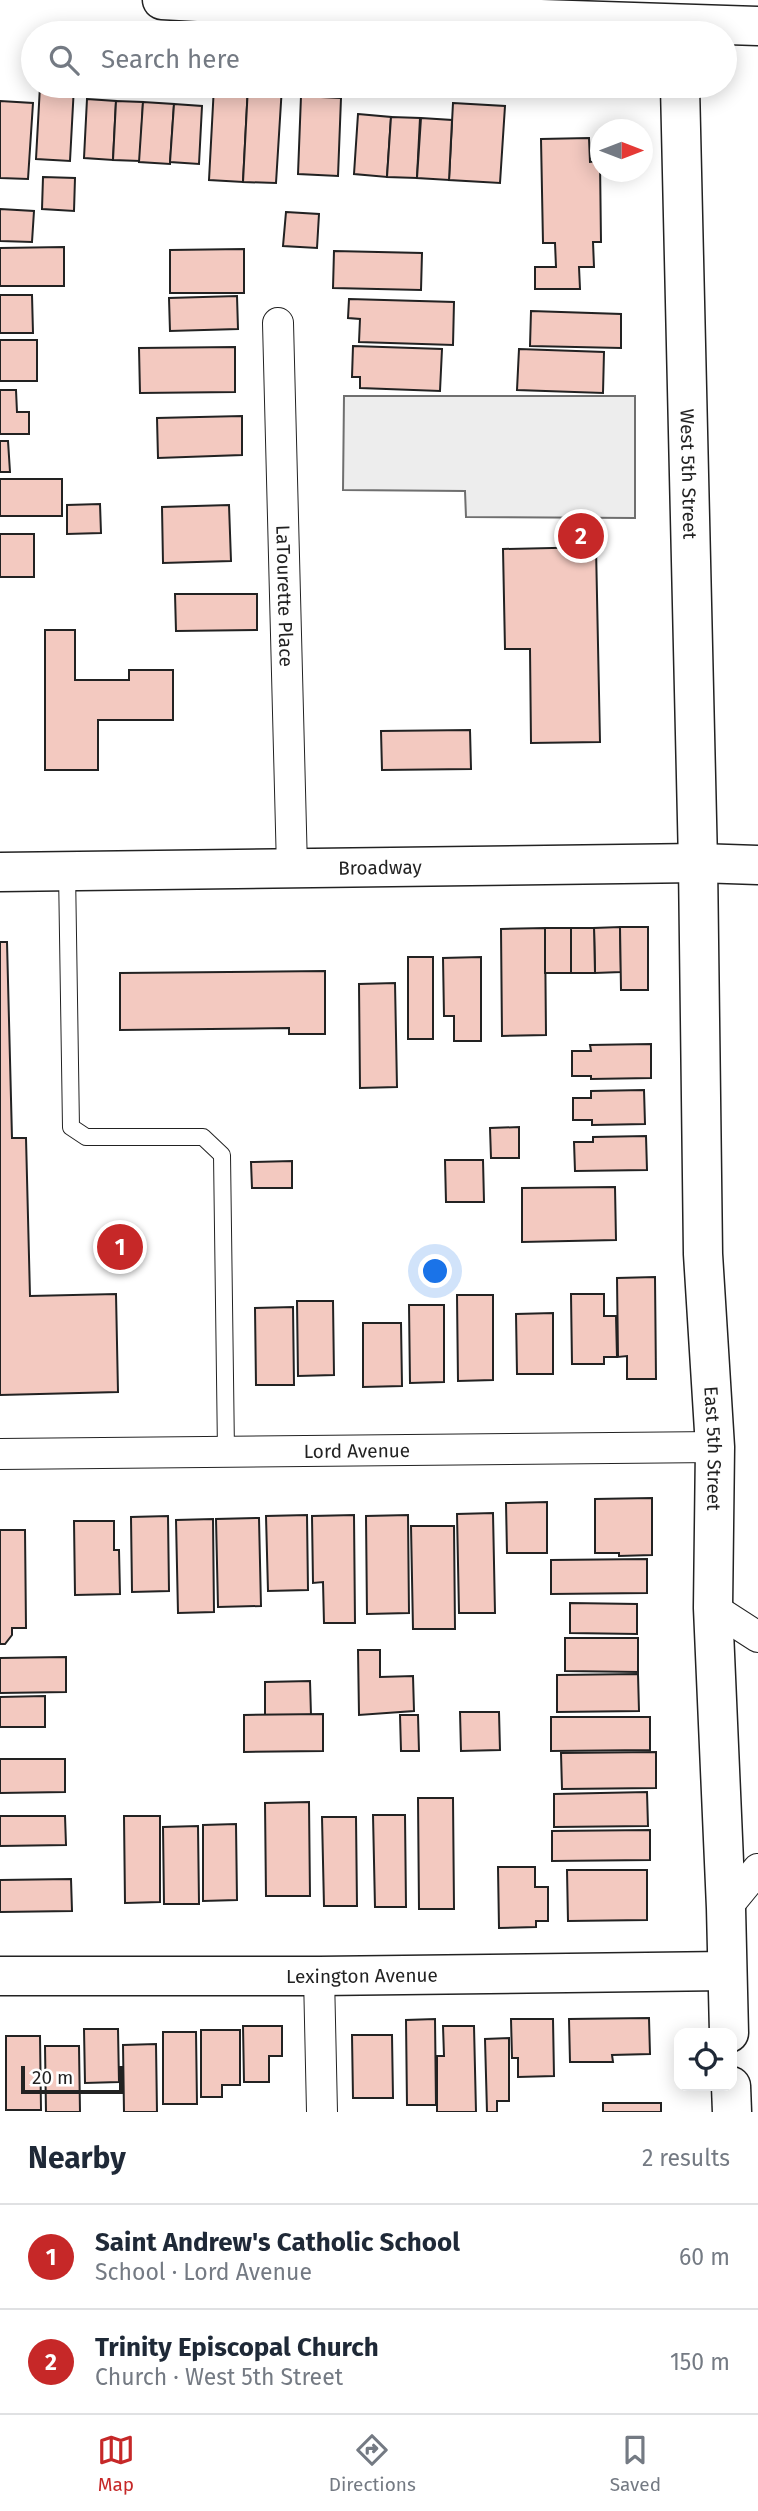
<!DOCTYPE html>
<meta charset="utf-8">
<style>
body{margin:0;font-family:"Fira Sans",sans-serif;background:#f2f2f3;color:#1f2937}
.controls{position:absolute;right:21px;bottom:21px;display:grid;overflow:hidden;border-radius:14px;box-shadow:0 4px 18px #0003}
.controls button{width:63px;height:63px;display:grid;place-items:center;padding:0;border:0;border-bottom:2px solid #e0e1e3;background:#fff;color:#1f2937;font:35px sans-serif}
.compass{position:absolute;left:590px;top:119px;width:63px;height:63px;border-radius:50%;background:#fff;box-shadow:0 4px 18px #0003;rotate:90deg}
.scale{position:absolute;left:21px;bottom:18px;width:102px;box-sizing:border-box;padding-left:7px;border:4px solid #222;border-top:0;font-size:19px;line-height:24px;white-space:nowrap;color:#222;-webkit-text-stroke:5px #fff;paint-order:stroke}
.you{position:absolute;left:436px;top:1272px;width:24px;height:24px;margin:-18px;border:5px solid #fff;border-radius:50%;background:#1a73e8;box-shadow:0 0 0 10px #1a73e833}
.badge{display:grid;place-items:center;width:46px;height:46px;border-radius:50%;background:#c62828;color:#fff;font-size:23px;font-weight:700}
.pin{position:absolute;translate:-50% -50%;border:4px solid #fff;box-shadow:0 2px 7px #0006}
.list{margin:0;padding:0;list-style:none}
h2{display:flex;justify-content:space-between;align-items:center;height:91px;margin:0;padding:0 28px;font-size:30px}
h2 small{font-size:23px;font-weight:400;color:#747a83}
.list li{display:grid;grid-template-columns:46px 1fr auto;gap:21px;align-items:center;box-sizing:border-box;height:105px;padding:0 28px;border-top:2px solid #e0e1e3}
.list b{display:block;font-size:26px;white-space:nowrap}
.list p{margin:0;font-size:23px;white-space:nowrap;color:#747a83}
.list em{font-size:23px;font-style:normal;color:#747a83}
.icon{flex:none;width:38px;height:38px;fill:none;stroke:currentColor;stroke-width:2;stroke-linecap:round;stroke-linejoin:round}
.map{position:relative;flex:none;width:758px;height:2112px;overflow:hidden}
.search{position:absolute;background:#fff;box-shadow:0 4px 18px #0003;left:21px;right:21px;top:21px;height:77px;display:flex;align-items:center;gap:18px;box-sizing:border-box;padding:0 24px;border-radius:38px;color:#747a83;font-size:26px}
.sheet{height:301px;background:#fff}
nav{display:flex;justify-content:space-around;align-items:center;box-sizing:border-box;height:98px;border-top:2px solid #e0e1e3;background:#fff;font-size:19px;color:#747a83}
nav a{display:grid;justify-items:center;gap:4px}
nav .on{color:#c62828}
.map>svg:first-child{display:block}
.parking{fill:#ededed;stroke:#6f6f6f;stroke-width:2}
.building{fill:#f3c9c0;stroke:#222;stroke-width:2}
.lines{fill:none;stroke-linecap:round;stroke-linejoin:round}
.lane-casing{stroke:#222;stroke-width:18}
.street-casing{stroke:#222;stroke-width:32}
.secondary-casing{stroke:#222;stroke-width:41}
.lane{stroke:#fff;stroke-width:16}
.street{stroke:#fff;stroke-width:30}
.secondary{stroke:#fff;stroke-width:38}
.labels{text-anchor:middle;stroke-width:5;stroke-linejoin:round;paint-order:stroke}
.street-label{font-size:19px;fill:#222;stroke:#fff}
</style>
<div class="map">
<svg width="758" height="2112" viewBox="0 0 758 2112">
<rect width="100%" height="100%" fill="#fff"/>
<polygon class="parking" points="344,396 635,396 635,518 466,517 465,491 343,490"/>
<g class="building">
<polygon points="40,86 74,86 70,161 36,159"/>
<polygon points="214,86 248,86 243,182 209,180"/>
<polygon points="248,86 282,86 276,183 243,182"/>
<polygon points="301,96 341,98 338,176 298,174"/>
<polygon points="87,99 116,101 113,160 84,158"/>
<polygon points="0,101 33,103 28,179 0,178"/>
<polygon points="116,101 143,102 140,161 113,160"/>
<polygon points="143,102 174,104 170,164 139,162"/>
<polygon points="453,103 505,106 500,183 449,180"/>
<polygon points="174,104 202,106 199,164 170,162"/>
<polygon points="358,114 391,117 387,177 354,174"/>
<polygon points="391,117 420,118 417,178 387,177"/>
<polygon points="421,118 452,120 449,180 417,178"/>
<polygon points="589,138 590,162 600,161 601,242 593,242 594,267 579,267 580,289 535,289 535,267 556,267 555,243 543,243 541,139"/>
<polygon points="43,177 75,178 74,211 42,209"/>
<polygon points="0,209 34,211 32,242 0,241"/>
<polygon points="286,212 319,214 317,248 283,246"/>
<polygon points="64,247 64,286 0,286 0,248"/>
<polygon points="244,249 244,293 170,293 170,250"/>
<polygon points="334,251 422,253 421,290 333,288"/>
<polygon points="0,295 32,295 33,333 0,333"/>
<polygon points="237,296 238,329 170,331 169,298"/>
<polygon points="349,299 454,302 453,345 359,342 360,319 348,318"/>
<polygon points="531,311 621,314 621,348 530,346"/>
<rect x="0" y="340" width="37" height="41"/>
<polygon points="353,346 442,349 440,391 360,388 360,377 352,377"/>
<polygon points="235,347 235,392 140,393 139,348"/>
<polygon points="519,349 604,352 603,393 517,390"/>
<polygon points="0,390 16,390 17,412 29,412 29,434 0,434"/>
<polygon points="242,416 242,455 158,458 157,418"/>
<polygon points="0,441 8,441 10,472 0,472"/>
<rect x="0" y="479" width="62" height="37"/>
<polygon points="100,504 101,533 67,534 67,505"/>
<polygon points="229,505 231,561 163,563 162,507"/>
<rect x="0" y="534" width="34" height="43"/>
<polygon points="596,547 600,742 531,743 530,649 505,649 503,549"/>
<polygon points="175,594 257,594 257,630 176,631"/>
<polygon points="45,630 75,630 75,680 129,680 129,670 173,670 173,720 98,720 98,770 45,770"/>
<polygon points="470,730 471,769 382,770 381,731"/>
<polygon points="620,927 621,972 595,973 594,928"/>
<polygon points="620,927 648,927 648,990 621,990"/>
<polygon points="545,928 546,1035 502,1036 501,929"/>
<rect x="545" y="928" width="26" height="45"/>
<polygon points="571,928 594,928 595,973 571,973"/>
<polygon points="0,942 7,942 12,1138 26,1138 30,1296 116,1294 118,1392 0,1395"/>
<rect x="408" y="957" width="25" height="82"/>
<polygon points="481,957 481,1041 454,1041 454,1016 444,1016 443,958"/>
<polygon points="325,971 325,1034 289,1034 289,1028 120,1030 120,973"/>
<polygon points="395,983 397,1087 360,1088 359,984"/>
<polygon points="651,1044 651,1078 591,1079 591,1076 572,1076 572,1051 591,1051 590,1045"/>
<polygon points="644,1090 645,1124 592,1125 592,1120 573,1120 573,1098 591,1098 591,1091"/>
<polygon points="519,1127 519,1158 491,1158 490,1128"/>
<polygon points="646,1136 647,1170 575,1171 574,1142 593,1142 593,1137"/>
<polygon points="445,1160 483,1160 484,1202 446,1202"/>
<polygon points="292,1161 292,1188 252,1188 251,1162"/>
<polygon points="615,1187 616,1240 522,1242 522,1188"/>
<polygon points="655,1277 656,1379 627,1379 627,1356 618,1357 617,1278"/>
<polygon points="571,1294 604,1294 604,1316 616,1316 617,1357 604,1357 604,1364 572,1364"/>
<polygon points="457,1295 493,1295 493,1380 458,1381"/>
<polygon points="297,1301 333,1301 334,1375 298,1376"/>
<polygon points="409,1305 444,1305 444,1382 410,1383"/>
<polygon points="293,1307 294,1385 256,1385 255,1308"/>
<polygon points="553,1313 553,1374 517,1374 516,1314"/>
<polygon points="363,1323 401,1323 402,1386 363,1387"/>
<polygon points="652,1498 652,1555 619,1556 619,1553 595,1553 595,1499"/>
<polygon points="547,1502 547,1553 507,1553 506,1503"/>
<polygon points="493,1513 495,1613 459,1613 457,1514"/>
<polygon points="307,1515 308,1590 268,1591 266,1516"/>
<polygon points="354,1515 355,1623 324,1623 323,1582 313,1583 312,1516"/>
<polygon points="408,1515 409,1613 367,1614 366,1516"/>
<polygon points="168,1516 169,1591 132,1592 131,1517"/>
<polygon points="259,1518 261,1606 218,1607 216,1519"/>
<polygon points="213,1519 214,1612 178,1613 176,1520"/>
<polygon points="74,1521 114,1521 114,1550 119,1550 120,1594 75,1595"/>
<polygon points="411,1526 454,1526 455,1629 413,1629"/>
<polygon points="0,1530 25,1530 26,1628 12,1628 12,1635 5,1644 0,1644"/>
<polygon points="647,1559 647,1593 551,1594 551,1560"/>
<polygon points="570,1603 637,1604 637,1634 570,1633"/>
<polygon points="565,1638 638,1638 638,1672 565,1671"/>
<polygon points="358,1650 380,1650 380,1677 413,1676 414,1711 359,1715"/>
<polygon points="66,1657 66,1692 0,1693 0,1658"/>
<polygon points="638,1674 639,1711 557,1712 557,1675"/>
<polygon points="310,1681 311,1715 265,1715 265,1682"/>
<polygon points="45,1696 45,1727 0,1727 0,1697"/>
<polygon points="460,1712 499,1712 500,1750 461,1751"/>
<polygon points="323,1714 323,1751 244,1752 244,1715"/>
<polygon points="400,1715 418,1715 419,1751 401,1751"/>
<polygon points="551,1717 650,1717 650,1750 551,1751"/>
<polygon points="656,1752 656,1788 562,1789 561,1753"/>
<polygon points="0,1759 65,1759 65,1792 0,1793"/>
<polygon points="647,1792 648,1826 554,1827 554,1794"/>
<polygon points="418,1798 453,1798 454,1909 419,1909"/>
<polygon points="309,1802 310,1896 266,1896 265,1803"/>
<polygon points="373,1815 405,1815 406,1907 375,1907"/>
<polygon points="0,1816 65,1816 66,1845 0,1846"/>
<polygon points="124,1816 160,1816 160,1902 125,1903"/>
<polygon points="322,1817 356,1817 357,1906 324,1906"/>
<polygon points="236,1824 237,1900 203,1901 203,1825"/>
<polygon points="198,1826 199,1904 164,1904 163,1827"/>
<polygon points="650,1830 650,1860 552,1861 552,1831"/>
<polygon points="498,1867 535,1867 535,1887 548,1887 548,1921 536,1921 536,1927 499,1928"/>
<polygon points="567,1870 647,1870 647,1920 568,1921"/>
<polygon points="71,1879 72,1911 0,1912 0,1880"/>
<polygon points="649,2018 650,2054 612,2055 613,2062 570,2062 569,2019"/>
<polygon points="435,2019 436,2105 407,2105 406,2020"/>
<polygon points="511,2019 553,2019 554,2076 518,2077 518,2058 512,2058"/>
<polygon points="243,2026 282,2026 282,2056 269,2056 269,2082 244,2082"/>
<polygon points="443,2026 474,2026 476,2112 437,2112 437,2056 444,2056"/>
<polygon points="84,2029 118,2029 119,2082 85,2083"/>
<polygon points="201,2030 240,2030 240,2085 222,2085 222,2097 201,2097"/>
<polygon points="163,2032 196,2032 197,2104 163,2104"/>
<polygon points="352,2035 392,2035 393,2098 353,2098"/>
<polygon points="6,2036 40,2036 41,2110 6,2110"/>
<polygon points="509,2038 509,2101 497,2101 497,2112 487,2112 485,2039"/>
<polygon points="156,2044 157,2112 124,2112 123,2045"/>
<polygon points="45,2046 79,2046 80,2112 46,2112"/>
<rect x="603" y="2103" width="58" height="9"/>
</g>
<g class="lines">
<g class="lane-casing">
<polyline id="lane" points="67,871 71,1127 86,1137 203,1137 222,1155 226,1451"/>
</g>
<g class="street-casing">
<g id="street">
<path id="s1" d="M278,323L292,868"/>
<path id="s2" d="M0,1454L715,1447"/>
<polyline points="713,1608 758,1637"/>
<polyline points="726,1908 758,1869"/>
<polyline points="319,1976 322,2112"/>
</g>
</g>
<g class="secondary-casing">
<g id="secondary">
<polyline points="162,0 448,16 758,26"/>
<path id="s3" d="M680,86L698,863L703,1254L715,1447L713,1608L726,1908L729,2033"/>
<path id="s4" d="M0,872L698,863L758,865"/>
<path id="s5" d="M0,1976H319L726,1971"/>
<polyline points="731,2086 732,2112"/>
</g>
</g>
<use href="#lane" class="lane"/>
<use href="#street" class="street"/>
<use href="#secondary" class="secondary"/>
</g>
<g class="labels">
<g class="street-label">
<text dy="7" stroke="none"><textPath href="#s3" startOffset="388">West 5th Street</textPath></text>
<text dy="7" stroke="none"><textPath href="#s1" startOffset="273">LaTourette Place</textPath></text>
<text dy="7" stroke="none"><textPath href="#s4" startOffset="380">Broadway</textPath></text>
<text dy="7" stroke="none"><textPath href="#s3" startOffset="1363">East 5th Street</textPath></text>
<text dy="7" stroke="none"><textPath href="#s2" startOffset="357">Lord Avenue</textPath></text>
<text dy="7" stroke="none"><textPath href="#s5" startOffset="362">Lexington Avenue</textPath></text>
</g>
</g>
</svg>
<div class="controls">
<button><svg class="icon" aria-label="locate" viewBox="0 0 24 24"><circle cx="12" cy="12" r="6"/><path d="M12 2v4M12 18v4M2 12h4M18 12h4"/></svg></button>
</div>
<svg class="compass" viewBox="-18 -18 36 36"><path d="M0-13l5 13h-10z" fill="#e53935"/><path d="M0 13l5-13h-10z" fill="#747a83"/></svg>
<div class="scale">20 m</div>
<div class="you"></div>
<div class="pin badge" style="left:120px;top:1247px">1</div>
<div class="pin badge" style="left:581px;top:536px">2</div>
<div class="search"><svg class="icon" aria-label="search" viewBox="0 0 24 24"><circle cx="10" cy="10" r="6"/><path d="M15 15l6 6"/></svg>Search here</div>
</div>
<section class="sheet">
<h2>Nearby<small>2 results</small></h2>
<ul class="list">
<li><span class="badge">1</span><div><b>Saint Andrew's Catholic School</b><p>School · Lord Avenue</p></div><em>60 m</em></li>
<li><span class="badge">2</span><div><b>Trinity Episcopal Church</b><p>Church · West 5th Street</p></div><em>150 m</em></li>
</ul>
</section>
<nav>
<a class="on"><svg class="icon" aria-label="map" viewBox="0 0 24 24"><path d="M3 6l6-2 6 2 6-2v14l-6 2-6-2-6 2zM9 4v14M15 6v14"/></svg>Map</a>
<a><svg class="icon" aria-label="directions" viewBox="0 0 24 24"><path d="M12 3l9 9-9 9-9-9zM9 14v-3h6M13 9l2 2-2 2"/></svg>Directions</a>
<a><svg class="icon" aria-label="saved" viewBox="0 0 24 24"><path d="M7 4h10v16l-5-4-5 4z"/></svg>Saved</a>
</nav>
